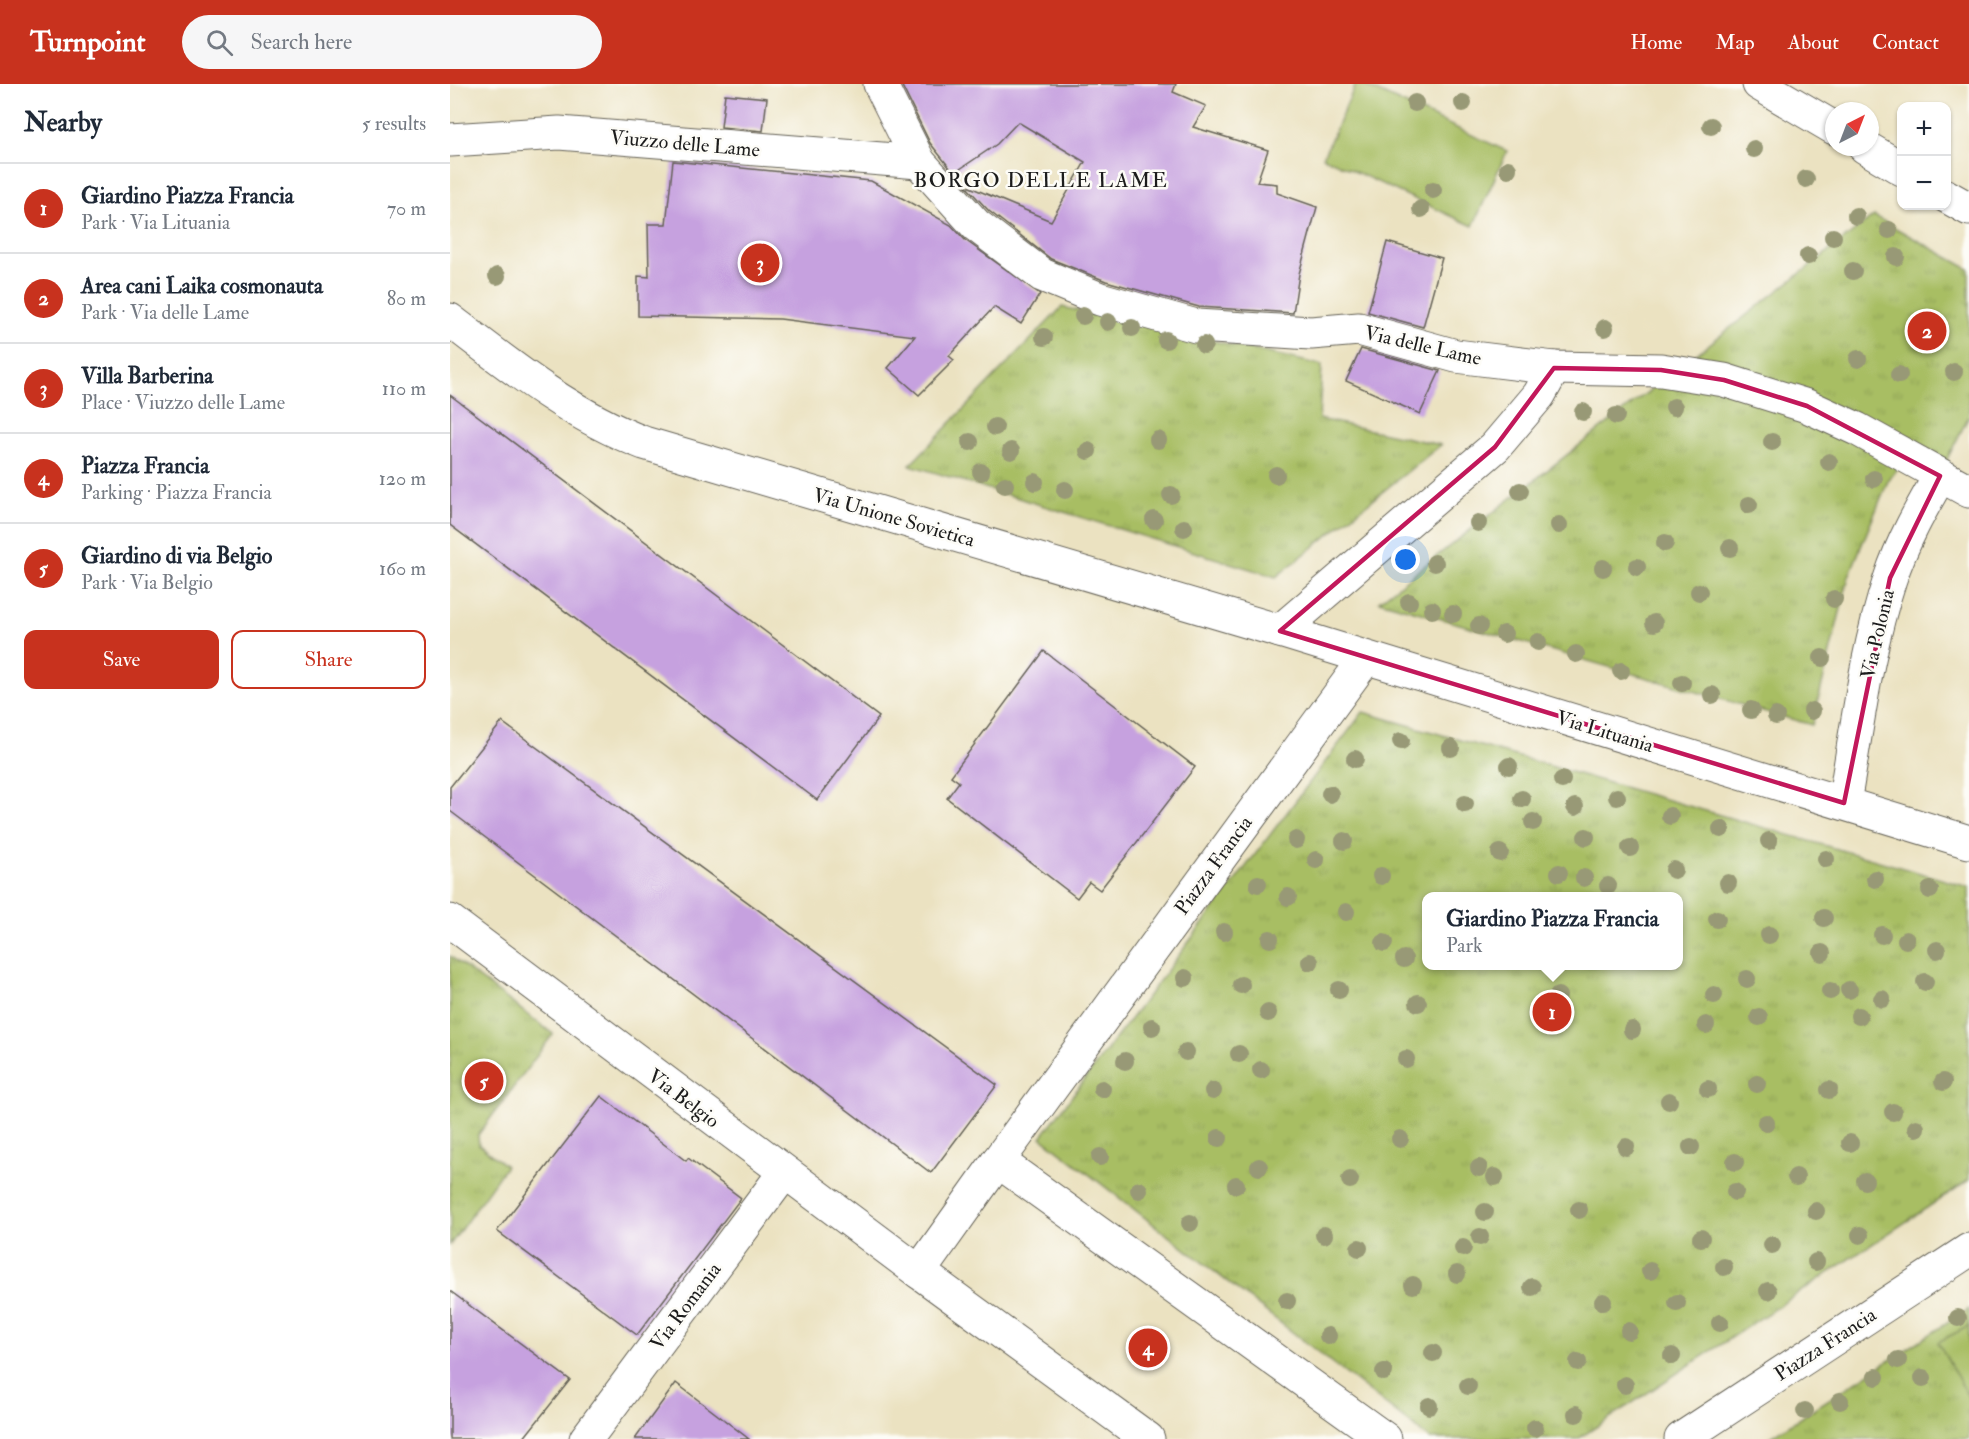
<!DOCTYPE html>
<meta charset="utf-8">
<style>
body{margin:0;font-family:"IM FELL Double Pica",serif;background:#f6f6f7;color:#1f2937}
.controls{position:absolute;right:18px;top:18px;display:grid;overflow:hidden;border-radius:12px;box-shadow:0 2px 4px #0004}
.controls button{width:54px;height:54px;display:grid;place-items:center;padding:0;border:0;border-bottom:2px solid #e0e1e3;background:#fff;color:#1f2937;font:30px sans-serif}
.compass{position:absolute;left:1375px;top:18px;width:54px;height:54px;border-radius:50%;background:#fff;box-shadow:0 2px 4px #0004;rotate:42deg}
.you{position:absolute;left:956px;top:476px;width:21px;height:21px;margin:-15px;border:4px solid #fff;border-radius:50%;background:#1a73e8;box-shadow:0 0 0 9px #1a73e833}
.badge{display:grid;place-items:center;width:39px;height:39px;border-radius:50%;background:#c8321e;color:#fff;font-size:20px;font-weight:700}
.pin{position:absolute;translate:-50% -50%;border:3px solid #fff;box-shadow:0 2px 6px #0006}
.popup{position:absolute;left:972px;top:808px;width:261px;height:78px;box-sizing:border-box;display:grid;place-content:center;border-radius:12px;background:#fff;filter:drop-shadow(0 2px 4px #0005);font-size:20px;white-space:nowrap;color:#747a83}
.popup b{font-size:22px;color:#1f2937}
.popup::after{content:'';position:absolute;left:50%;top:100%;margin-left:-12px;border:12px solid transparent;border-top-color:#fff}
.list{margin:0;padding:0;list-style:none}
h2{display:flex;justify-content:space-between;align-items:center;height:78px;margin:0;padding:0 24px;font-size:26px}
h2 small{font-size:20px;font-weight:400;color:#747a83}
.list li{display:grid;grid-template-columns:39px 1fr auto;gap:18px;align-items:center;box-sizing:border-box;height:90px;padding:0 24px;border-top:2px solid #e0e1e3}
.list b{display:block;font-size:22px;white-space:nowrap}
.list p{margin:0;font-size:20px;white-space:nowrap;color:#747a83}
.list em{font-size:20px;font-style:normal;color:#747a83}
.actions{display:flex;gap:12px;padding:18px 24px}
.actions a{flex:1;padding:14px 0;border:2px solid #c8321e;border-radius:12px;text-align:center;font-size:21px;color:#c8321e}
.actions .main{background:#c8321e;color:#fff}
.icon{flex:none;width:33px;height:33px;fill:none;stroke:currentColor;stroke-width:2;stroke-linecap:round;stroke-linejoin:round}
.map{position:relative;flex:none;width:1519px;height:1355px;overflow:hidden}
header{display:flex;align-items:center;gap:36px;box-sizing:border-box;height:84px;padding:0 30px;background:#c8321e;color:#fff}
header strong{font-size:28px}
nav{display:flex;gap:33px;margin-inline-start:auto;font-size:21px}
.search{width:420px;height:54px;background:#f6f6f7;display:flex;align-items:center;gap:15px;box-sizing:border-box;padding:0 21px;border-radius:33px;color:#747a83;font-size:22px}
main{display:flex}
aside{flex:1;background:#fff}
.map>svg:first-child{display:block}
.park{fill:url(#park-tufts);stroke:#626d40;stroke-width:1.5;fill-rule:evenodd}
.garden{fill:#a8be63;stroke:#626d40;stroke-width:1.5}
.building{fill:#c6a1df}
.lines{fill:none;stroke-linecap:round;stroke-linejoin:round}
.minor-casing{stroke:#646156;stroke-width:35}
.major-casing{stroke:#646156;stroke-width:35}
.minor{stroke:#fff;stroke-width:33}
.major{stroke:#fff;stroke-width:33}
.tree{fill:#989976}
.marked{fill:none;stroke:#c2185b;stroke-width:4.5;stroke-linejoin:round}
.labels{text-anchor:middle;stroke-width:5;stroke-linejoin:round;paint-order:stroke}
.street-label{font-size:20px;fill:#1c1c1c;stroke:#fdfcf7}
.neighbourhood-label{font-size:21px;letter-spacing:1.5px;fill:#1c1c1c;stroke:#fdfcf7}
</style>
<header>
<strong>Turnpoint</strong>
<div class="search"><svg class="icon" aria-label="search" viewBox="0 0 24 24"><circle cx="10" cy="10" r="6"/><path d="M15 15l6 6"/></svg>Search here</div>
<nav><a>Home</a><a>Map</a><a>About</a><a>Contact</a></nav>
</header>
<main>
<aside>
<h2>Nearby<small>5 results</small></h2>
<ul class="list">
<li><span class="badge">1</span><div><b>Giardino Piazza Francia</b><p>Park · Via Lituania</p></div><em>70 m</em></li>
<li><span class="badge">2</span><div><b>Area cani Laika cosmonauta</b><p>Park · Via delle Lame</p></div><em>80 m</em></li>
<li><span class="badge">3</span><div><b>Villa Barberina</b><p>Place · Viuzzo delle Lame</p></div><em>110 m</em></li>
<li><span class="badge">4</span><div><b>Piazza Francia</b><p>Parking · Piazza Francia</p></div><em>120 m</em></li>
<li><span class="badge">5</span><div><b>Giardino di via Belgio</b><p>Park · Via Belgio</p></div><em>160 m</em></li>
</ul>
<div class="actions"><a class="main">Save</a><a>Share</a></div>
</aside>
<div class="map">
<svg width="1519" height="1355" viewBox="0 0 1519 1355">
<defs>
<pattern id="park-tufts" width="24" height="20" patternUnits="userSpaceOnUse" patternTransform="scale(1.5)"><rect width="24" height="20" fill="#a8be63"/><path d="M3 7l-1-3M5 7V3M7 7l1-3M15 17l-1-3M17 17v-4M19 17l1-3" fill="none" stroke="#90a355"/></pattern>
</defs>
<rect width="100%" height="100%" fill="#fdfcf7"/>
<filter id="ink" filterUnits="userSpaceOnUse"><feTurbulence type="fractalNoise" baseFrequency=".0167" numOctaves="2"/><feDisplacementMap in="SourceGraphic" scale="12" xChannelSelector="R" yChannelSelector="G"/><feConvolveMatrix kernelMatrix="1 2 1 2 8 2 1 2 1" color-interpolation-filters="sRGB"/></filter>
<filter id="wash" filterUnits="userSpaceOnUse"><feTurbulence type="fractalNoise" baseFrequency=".008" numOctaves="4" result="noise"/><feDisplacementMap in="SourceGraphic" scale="24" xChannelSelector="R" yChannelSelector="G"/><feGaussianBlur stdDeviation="1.35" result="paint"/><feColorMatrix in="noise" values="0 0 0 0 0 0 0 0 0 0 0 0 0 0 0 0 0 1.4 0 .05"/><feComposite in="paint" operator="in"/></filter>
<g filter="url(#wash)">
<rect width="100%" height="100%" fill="#ebe2c1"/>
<g class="park">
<polygon points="1424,132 1519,185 1519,332 1495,379 1465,363 1438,397 1399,492 1362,641 929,517"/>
<polygon points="612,223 872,281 869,335 991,361 826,493 460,381"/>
<path d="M913,628L1519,803V1096L1128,1355H980L591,1053ZM1228,812V882H976V812Z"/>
<polygon points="0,872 103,950 28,1051 29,1061 56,1082 0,1161"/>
<polygon points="1519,1225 1519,1355 1317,1355"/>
</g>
<g class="garden">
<polygon points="906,0 911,0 1057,67 1023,142 873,73"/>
<polygon points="1519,1242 1519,1314 1488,1258"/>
</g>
<g id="blocks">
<g class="building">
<polygon points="451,0 726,0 723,8 756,22 743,43 818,66 807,98 827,100 827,109 867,123 849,190 843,229 749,223 656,197 601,175 539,127 515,101 601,137 635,78 568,38 547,60 504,89 480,59"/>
<polygon points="275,10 317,14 313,47 271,43"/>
<polygon points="223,77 421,97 501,141 515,156 590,210 571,240 544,223 499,272 504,276 469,311 438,284 465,252 330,235 188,232 188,192 199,193 198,140 216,140"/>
<polygon points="937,158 992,174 973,243 918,228"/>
<polygon points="911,265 990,287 970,330 896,297"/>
<polygon points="0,311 429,633 367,716 0,441"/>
<polygon points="594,567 745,683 650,806 639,798 627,814 497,714 509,698 501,692"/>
<polygon points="52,638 547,1001 481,1089 0,727 0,703"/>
<polygon points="151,1012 236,1077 238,1074 291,1114 187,1251 47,1147"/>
<polygon points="0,1207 120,1296 73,1355 0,1355"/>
<polygon points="226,1299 299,1355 185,1355"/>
</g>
</g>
</g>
<g filter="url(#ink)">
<use href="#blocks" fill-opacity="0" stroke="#646156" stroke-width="1.5"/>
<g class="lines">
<g class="minor-casing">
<g id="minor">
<polyline points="430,0 469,78 526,141 592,191 650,215 746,242 861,249 909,245 1006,272 1104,284 1211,286 1274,296 1357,322 1407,345 1519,407"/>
<polyline points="1309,0 1384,44"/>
<polyline points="0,56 109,49 469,78"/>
<polyline points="1415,63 1452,85"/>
<polyline points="1496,112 1519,125"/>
<path d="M0,236C61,283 121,331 194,359L830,547L1519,758"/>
<polyline points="830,547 1045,363 1089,311 1104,284"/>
<path d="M1394,719C1407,645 1416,567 1440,495C1452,458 1471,425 1490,392"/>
<polyline points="0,837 469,1188"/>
<polyline points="548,1077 916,574"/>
<polyline points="136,1355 334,1089"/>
<polyline points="698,1355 469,1188 548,1077 935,1355"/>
</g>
</g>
<g class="major-casing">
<polyline id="major" points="1231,1355 1519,1166"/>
</g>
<use href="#minor" class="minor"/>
<use href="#major" class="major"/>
</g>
<g class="tree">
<circle cx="965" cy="19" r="9"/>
<circle cx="1013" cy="19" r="9"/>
<circle cx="1261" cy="42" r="9"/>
<circle cx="1304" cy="65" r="9"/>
<circle cx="1058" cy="85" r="9"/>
<circle cx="1356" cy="95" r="9"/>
<circle cx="983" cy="106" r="9"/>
<circle cx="971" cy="125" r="9"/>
<circle cx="1406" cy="132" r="9"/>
<circle cx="1439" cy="146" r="9"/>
<circle cx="1383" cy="153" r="9"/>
<circle cx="1358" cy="172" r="9"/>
<circle cx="1446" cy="173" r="9"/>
<circle cx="1403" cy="187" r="9"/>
<circle cx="47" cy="192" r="9"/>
<circle cx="633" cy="232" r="9"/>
<circle cx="658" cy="238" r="9"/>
<circle cx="682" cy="244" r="9"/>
<circle cx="1155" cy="244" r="9"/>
<circle cx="594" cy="253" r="9"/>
<circle cx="716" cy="256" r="9"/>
<circle cx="754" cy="261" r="9"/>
<circle cx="1408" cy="275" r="9"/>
<circle cx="1504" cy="288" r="9"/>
<circle cx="1449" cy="291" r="9"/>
<circle cx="1224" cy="323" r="9"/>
<circle cx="1133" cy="328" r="9"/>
<circle cx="1166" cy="332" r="9"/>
<circle cx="545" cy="343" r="9"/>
<circle cx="708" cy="356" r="9"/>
<circle cx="520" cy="358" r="9"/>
<circle cx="1322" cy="358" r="9"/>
<circle cx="561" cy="367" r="9"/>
<circle cx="638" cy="367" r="9"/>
<circle cx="1379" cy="378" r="9"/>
<circle cx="531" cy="388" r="9"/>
<circle cx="826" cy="391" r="9"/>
<circle cx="1424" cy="395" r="9"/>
<circle cx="585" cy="398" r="9"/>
<circle cx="555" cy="401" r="9"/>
<circle cx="615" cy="406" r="9"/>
<circle cx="1070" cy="407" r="9"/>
<circle cx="721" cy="411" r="9"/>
<circle cx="1299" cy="421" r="9"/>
<circle cx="704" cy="436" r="9"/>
<circle cx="1028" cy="439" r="9"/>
<circle cx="1109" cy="441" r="9"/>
<circle cx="734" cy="444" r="9"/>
<circle cx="1215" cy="459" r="9"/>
<circle cx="1280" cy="464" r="9"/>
<circle cx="985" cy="479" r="9"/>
<circle cx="1187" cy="483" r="9"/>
<circle cx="1153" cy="484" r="9"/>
<circle cx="1249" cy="508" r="9"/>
<circle cx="1384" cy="515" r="9"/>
<circle cx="959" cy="518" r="9"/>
<circle cx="982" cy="526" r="9"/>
<circle cx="1003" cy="530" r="9"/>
<circle cx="1204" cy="539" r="9"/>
<circle cx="1029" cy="542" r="9"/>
<circle cx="1054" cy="550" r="9"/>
<circle cx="1088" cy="558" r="9"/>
<circle cx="1126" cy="570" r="9"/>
<circle cx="1372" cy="574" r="9"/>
<circle cx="1171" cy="587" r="9"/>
<circle cx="1232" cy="599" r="9"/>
<circle cx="1262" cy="611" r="9"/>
<circle cx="1301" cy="626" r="9"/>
<circle cx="1362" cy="627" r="9"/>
<circle cx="1326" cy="632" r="9"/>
<circle cx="951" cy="657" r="9"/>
<circle cx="1001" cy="664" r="9"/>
<circle cx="905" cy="675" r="9"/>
<circle cx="1059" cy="682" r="9"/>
<circle cx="1112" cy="696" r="9"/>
<circle cx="880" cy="710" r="9"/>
<circle cx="1167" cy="713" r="9"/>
<circle cx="1072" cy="715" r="9"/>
<circle cx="1015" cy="720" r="9"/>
<circle cx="1125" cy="723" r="9"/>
<circle cx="1220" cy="732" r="9"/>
<circle cx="1083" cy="738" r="9"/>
<circle cx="1271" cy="745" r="9"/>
<circle cx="1136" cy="753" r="9"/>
<circle cx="846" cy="756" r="9"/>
<circle cx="894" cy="757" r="9"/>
<circle cx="1319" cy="757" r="9"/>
<circle cx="1180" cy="764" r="9"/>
<circle cx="1050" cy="769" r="9"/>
<circle cx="1376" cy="775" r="9"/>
<circle cx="866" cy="776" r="9"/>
<circle cx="1224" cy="786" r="9"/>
<circle cx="1109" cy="789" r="9"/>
<circle cx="931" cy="792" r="9"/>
<circle cx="1134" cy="794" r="9"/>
<circle cx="1425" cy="795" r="9"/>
<circle cx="1278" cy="799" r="9"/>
<circle cx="808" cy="800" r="9"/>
<circle cx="1158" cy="802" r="9"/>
<circle cx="1480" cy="806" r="9"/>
<circle cx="838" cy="813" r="9"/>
<circle cx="896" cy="828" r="9"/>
<circle cx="1374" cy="834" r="9"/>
<circle cx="1267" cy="835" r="9"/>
<circle cx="774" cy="848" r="9"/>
<circle cx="1319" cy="851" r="9"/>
<circle cx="1432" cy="851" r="9"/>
<circle cx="820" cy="855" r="9"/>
<circle cx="1456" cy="856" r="9"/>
<circle cx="934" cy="859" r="9"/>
<circle cx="1487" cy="866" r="9"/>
<circle cx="1372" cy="869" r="9"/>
<circle cx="954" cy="875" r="9"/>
<circle cx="860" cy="878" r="9"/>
<circle cx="735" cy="894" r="9"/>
<circle cx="1297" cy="895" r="9"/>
<circle cx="1475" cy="898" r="9"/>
<circle cx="791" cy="901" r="9"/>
<circle cx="889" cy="906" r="9"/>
<circle cx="1399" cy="906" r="9"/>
<circle cx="1380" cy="907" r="9"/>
<circle cx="1264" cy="911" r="9"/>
<circle cx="1108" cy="912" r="9"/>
<circle cx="1432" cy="915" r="9"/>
<circle cx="968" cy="919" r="9"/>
<circle cx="818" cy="929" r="9"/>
<circle cx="1409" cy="932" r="9"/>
<circle cx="1309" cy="933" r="9"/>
<circle cx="1256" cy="941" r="9"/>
<circle cx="702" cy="943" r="9"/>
<circle cx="1182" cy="946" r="9"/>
<circle cx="736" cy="968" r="9"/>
<circle cx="789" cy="970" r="9"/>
<circle cx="956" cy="975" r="9"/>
<circle cx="675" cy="977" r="9"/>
<circle cx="811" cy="986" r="9"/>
<circle cx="1493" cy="998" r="9"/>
<circle cx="1307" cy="1000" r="9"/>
<circle cx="652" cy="1005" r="9"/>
<circle cx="1258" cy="1005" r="9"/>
<circle cx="1379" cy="1006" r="9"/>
<circle cx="763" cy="1007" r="9"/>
<circle cx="1219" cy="1017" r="9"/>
<circle cx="1443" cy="1028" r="9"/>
<circle cx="1316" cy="1039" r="9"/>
<circle cx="1466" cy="1044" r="9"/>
<circle cx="769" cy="1054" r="9"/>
<circle cx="950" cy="1055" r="9"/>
<circle cx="1400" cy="1059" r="9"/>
<circle cx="1176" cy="1063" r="9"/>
<circle cx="1241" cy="1063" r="9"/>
<circle cx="650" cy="1073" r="9"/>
<circle cx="1285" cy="1078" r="9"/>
<circle cx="809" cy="1083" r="9"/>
<circle cx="1029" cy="1084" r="9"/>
<circle cx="1045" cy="1093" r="9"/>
<circle cx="1346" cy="1093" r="9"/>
<circle cx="900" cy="1096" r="9"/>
<circle cx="1415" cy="1097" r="9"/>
<circle cx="786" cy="1101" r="9"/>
<circle cx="689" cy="1106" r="9"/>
<circle cx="1285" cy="1108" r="9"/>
<circle cx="1129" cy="1126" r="9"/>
<circle cx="1366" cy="1127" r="9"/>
<circle cx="1035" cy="1128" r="9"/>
<circle cx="740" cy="1139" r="9"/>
<circle cx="874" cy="1151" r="9"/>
<circle cx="1410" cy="1151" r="9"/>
<circle cx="1030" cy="1153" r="9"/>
<circle cx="1251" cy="1154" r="9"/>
<circle cx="1322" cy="1161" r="9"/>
<circle cx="909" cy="1164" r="9"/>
<circle cx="1013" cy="1164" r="9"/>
<circle cx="1366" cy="1178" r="9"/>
<circle cx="1274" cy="1183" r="9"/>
<circle cx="1200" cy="1187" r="9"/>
<circle cx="1007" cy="1190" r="9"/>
<circle cx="963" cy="1201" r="9"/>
<circle cx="1082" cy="1203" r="9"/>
<circle cx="1318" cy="1207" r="9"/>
<circle cx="837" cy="1217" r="9"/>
<circle cx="1153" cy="1218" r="9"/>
<circle cx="1227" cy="1219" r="9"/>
<circle cx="1508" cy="1234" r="9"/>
<circle cx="1270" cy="1239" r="9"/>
<circle cx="1179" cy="1247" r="9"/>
<circle cx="878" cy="1252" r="9"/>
<circle cx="983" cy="1269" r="9"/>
<circle cx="1222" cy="1272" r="9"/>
<circle cx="1448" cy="1276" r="9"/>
<circle cx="1128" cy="1278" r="9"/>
<circle cx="934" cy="1288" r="9"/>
<circle cx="1426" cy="1293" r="9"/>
<circle cx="1473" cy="1294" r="9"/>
<circle cx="1175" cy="1301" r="9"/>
<circle cx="1018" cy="1302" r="9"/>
<circle cx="1390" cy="1317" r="9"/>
<circle cx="979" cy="1322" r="9"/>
<circle cx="1355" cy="1327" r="9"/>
<circle cx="1126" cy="1330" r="9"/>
<circle cx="1085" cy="1344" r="9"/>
</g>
</g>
<path class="marked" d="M1104,284L1211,286L1274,296L1357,322L1490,392L1440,494L1394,719L830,547L1045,363Z"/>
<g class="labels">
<g class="street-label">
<text transform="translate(235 59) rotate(5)" y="7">Viuzzo delle Lame</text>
<text transform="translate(973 261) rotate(13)" y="7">Via delle Lame</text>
<text transform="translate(444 433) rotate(16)" y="7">Via Unione Sovietica</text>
<text transform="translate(1427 550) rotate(-77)" y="7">Via Polonia</text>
<text transform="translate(1155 647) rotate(17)" y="7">Via Lituania</text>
<text transform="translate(763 781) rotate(-54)" y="7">Piazza Francia</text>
<text transform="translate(234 1014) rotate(37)" y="7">Via Belgio</text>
<text transform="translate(235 1222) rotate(-53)" y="7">Via Romania</text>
<text transform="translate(1375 1260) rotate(-33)" y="7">Piazza Francia</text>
</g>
<g class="neighbourhood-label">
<text x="591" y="103">BORGO DELLE LAME</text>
</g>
</g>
</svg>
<div class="controls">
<button>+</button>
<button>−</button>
</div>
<svg class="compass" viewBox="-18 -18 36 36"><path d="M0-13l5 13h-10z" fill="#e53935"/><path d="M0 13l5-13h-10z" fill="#747a83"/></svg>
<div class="you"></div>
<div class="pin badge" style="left:1102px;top:928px">1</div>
<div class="popup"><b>Giardino Piazza Francia</b>Park</div>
<div class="pin badge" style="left:1477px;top:247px">2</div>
<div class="pin badge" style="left:310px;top:179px">3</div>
<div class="pin badge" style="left:698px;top:1264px">4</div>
<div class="pin badge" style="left:34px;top:997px">5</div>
</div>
</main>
